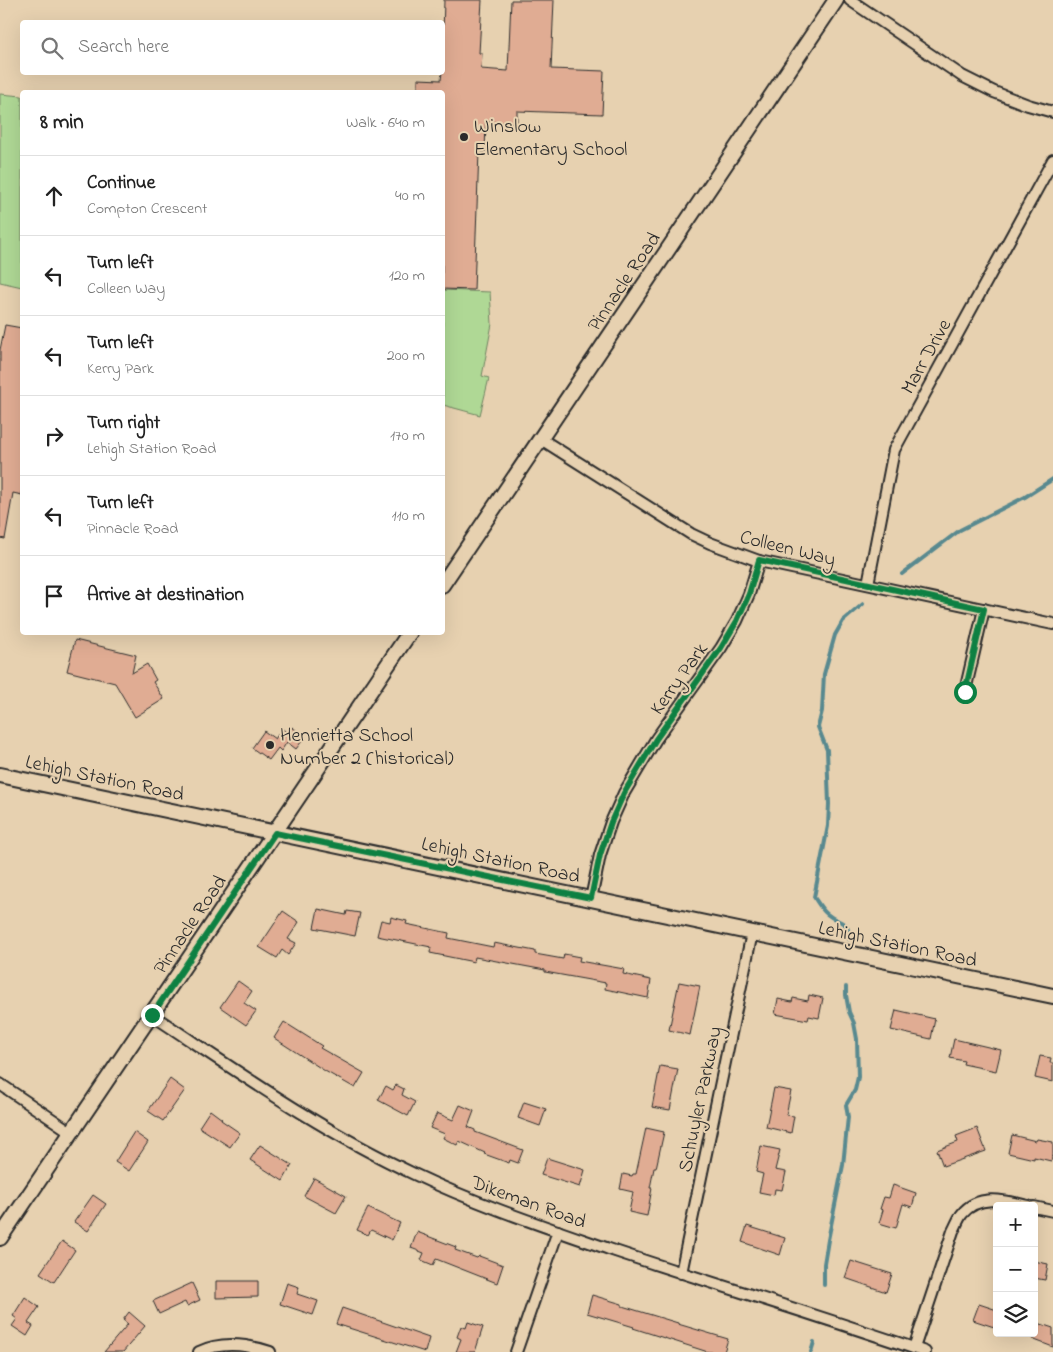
<!DOCTYPE html>
<meta charset="utf-8">
<style>
body{margin:0;font-family:"Indie Flower",sans-serif;background:#f6f6f6;color:#222}
.controls{position:absolute;right:15px;bottom:15px;display:grid;overflow:hidden;border-radius:5px;box-shadow:0 5px 20px #0002}
.controls button{width:45px;height:45px;display:grid;place-items:center;padding:0;border:0;border-bottom:1px solid #e0e0e0;background:#fff;color:#222;font:25px sans-serif}
.stop{position:absolute;width:15px;height:15px;margin:-11px;border:4px solid #0b8043;border-radius:50%;background:#fff}
.stop.end{background:#0b8043;border-color:#fff;box-shadow:0 1px 5px #0008}
.list{margin:0;padding:0;list-style:none}
h2{display:flex;justify-content:space-between;align-items:center;height:65px;margin:0;padding:0 20px;font-size:21px}
h2 small{font-size:16px;font-weight:400;color:#767676}
.list li{display:grid;grid-template-columns:32px 1fr auto;gap:15px;align-items:center;box-sizing:border-box;height:80px;padding:0 20px;border-top:1px solid #e0e0e0}
.list b{display:block;font-size:19px;white-space:nowrap}
.list p{margin:0;font-size:16px;white-space:nowrap;color:#767676}
.list em{font-size:16px;font-style:normal;color:#767676}
.icon{flex:none;width:28px;height:28px;fill:none;stroke:currentColor;stroke-width:2;stroke-linecap:round;stroke-linejoin:round}
.map{position:relative;flex:none;width:1053px;height:1352px;overflow:hidden}
.search{position:absolute;background:#fff;box-shadow:0 5px 20px #0002;left:20px;top:20px;width:425px;height:55px;display:flex;align-items:center;gap:12px;box-sizing:border-box;padding:0 18px;border-radius:5px;color:#767676;font-size:19px}
.panel{position:absolute;background:#fff;box-shadow:0 5px 20px #0002;left:20px;top:90px;width:425px;height:545px;border-radius:5px}
.map>svg:first-child{display:block}
.green{fill:#afd895;stroke:#6d8260}
.lines{fill:none;stroke-linecap:round;stroke-linejoin:round}
.stream{stroke:#59898f;stroke-width:4}
.building{fill:#e0ac93;stroke:#2b2b2b}
.street-casing{stroke:#2b2b2b;stroke-width:14}
.secondary-casing{stroke:#2b2b2b;stroke-width:18}
.street{stroke:#e7d1b0;stroke-width:10}
.secondary{stroke:#e7d1b0;stroke-width:14}
.route{stroke:#0b8043;stroke-width:6}
.poi-dot{fill:#2b2b2b;stroke:#e7d1b0;stroke-width:2}
.labels{text-anchor:middle;stroke-width:4;stroke-linejoin:round;paint-order:stroke}
.poi-label{font-size:20px;fill:#2b2b2b;stroke:#e7d1b0;text-anchor:start}
.street-label{font-size:20px;fill:#2b2b2b;stroke:#e7d1b0}
</style>
<div class="map">
<svg width="1053" height="1352" viewBox="0 0 1053 1352">
<rect width="100%" height="100%" fill="#e7d1b0"/>
<filter id="ink" filterUnits="userSpaceOnUse"><feTurbulence type="fractalNoise" baseFrequency=".02" numOctaves="2"/><feDisplacementMap in="SourceGraphic" scale="10" xChannelSelector="R" yChannelSelector="G"/><feConvolveMatrix kernelMatrix="1 2 1 2 8 2 1 2 1" color-interpolation-filters="sRGB"/></filter>
<g filter="url(#ink)">
<g class="green">
<polygon points="0,94 22,96 22,287 0,282"/>
<polygon points="443,290 490,292 492,324 482,376 489,378 480,415 443,405"/>
</g>
<g class="lines">
<g class="stream">
<polyline points="902,574 960,530 1025,497 1053,479"/>
<path d="M849,939C850,919 838,924 827,914C822,910 818,903 814,897L828,826L829,804L827,750L818,727L822,711L824,674L835,635L843,621L863,604"/>
<polyline points="824,1285 824,1264 828,1240 843,1165 848,1117 846,1105 855,1090 858,1077 857,1039 854,1023 849,1012 846,995 846,987"/>
<polyline points="811,1352 814,1342"/>
</g>
</g>
<g class="building">
<polygon points="444,0 482,0 479,53 482,53 481,69 508,71 511,0 554,0 551,69 604,71 602,114 517,111 517,123 486,122 485,152 479,151 474,290 442,289 442,92 418,92 418,79 441,80 442,72"/>
<polygon points="5,325 22,328 22,495 13,493 5,539 0,538 0,350"/>
<polygon points="75,640 136,655 132,673 147,664 156,680 153,682 164,699 135,717 115,683 67,671"/>
<polygon points="292,727 305,737 296,749 287,742 281,751 278,748 269,760 252,748 264,731 275,739 282,729 288,733"/>
<polygon points="318,909 346,915 347,911 360,913 355,936 314,928"/>
<polygon points="283,911 299,922 288,939 296,943 288,955 282,950 277,958 259,947"/>
<polygon points="391,917 407,921 406,924 449,933 448,938 493,947 494,943 535,951 535,954 563,959 564,954 580,957 579,961 624,969 623,974 651,980 648,998 605,989 606,983 545,972 545,970 475,957 474,962 430,953 431,947 377,936 381,920 390,922"/>
<polygon points="238,981 252,991 244,1003 256,1011 246,1025 220,1007"/>
<polygon points="679,982 700,986 690,1035 669,1030"/>
<polygon points="809,995 823,998 819,1018 809,1016 808,1020 775,1014 778,999 792,1002 793,998 808,1001"/>
<polygon points="896,1010 935,1019 931,1039 891,1030"/>
<polygon points="284,1022 322,1046 320,1048 364,1073 355,1088 325,1071 274,1038"/>
<polygon points="954,1039 1001,1050 996,1071 963,1064 964,1061 950,1058"/>
<polygon points="1040,1056 1051,1058 1050,1063 1053,1063 1053,1082 1035,1078"/>
<polygon points="660,1066 678,1069 670,1110 652,1107"/>
<polygon points="170,1079 185,1090 163,1121 148,1111"/>
<polygon points="396,1085 404,1089 402,1095 415,1102 408,1116 378,1100 386,1086 393,1090"/>
<polygon points="774,1088 791,1091 786,1115 794,1116 791,1133 766,1127"/>
<polygon points="524,1102 546,1109 540,1126 518,1118"/>
<polygon points="460,1105 474,1111 468,1127 475,1130 475,1132 523,1150 518,1163 510,1160 509,1163 484,1154 485,1153 459,1141 457,1145 443,1138 445,1134 430,1128 437,1113 453,1120"/>
<polygon points="210,1110 222,1119 221,1120 240,1133 230,1147 199,1127"/>
<polygon points="646,1128 664,1132 656,1168 654,1168 650,1188 652,1188 647,1216 629,1212 633,1192 620,1189 623,1174 632,1176 633,1174 636,1174"/>
<polygon points="977,1128 986,1151 943,1166 937,1150 958,1142 956,1136"/>
<polygon points="134,1132 148,1142 129,1171 115,1162"/>
<polygon points="1012,1135 1036,1141 1037,1139 1053,1142 1053,1154 1051,1161 1034,1157 1034,1159 1008,1153"/>
<polygon points="260,1145 292,1165 283,1181 250,1160"/>
<polygon points="761,1146 780,1150 775,1170 786,1172 782,1190 775,1189 774,1195 759,1192 763,1174 756,1172"/>
<polygon points="547,1158 585,1170 580,1187 541,1175"/>
<polygon points="314,1178 346,1196 336,1213 304,1196"/>
<polygon points="893,1185 916,1193 912,1207 903,1204 896,1228 879,1223 883,1210 880,1209 884,1197 889,1198"/>
<polygon points="93,1195 106,1204 88,1231 74,1222"/>
<polygon points="368,1208 400,1223 392,1240 371,1230 368,1235 357,1230"/>
<polygon points="747,1226 785,1238 780,1255 742,1242"/>
<polygon points="417,1232 456,1247 455,1250 477,1258 479,1256 503,1265 497,1283 436,1259 433,1265 421,1260 424,1253 411,1248"/>
<polygon points="62,1241 75,1250 54,1282 40,1273"/>
<polygon points="851,1261 892,1274 886,1292 845,1278"/>
<polygon points="1034,1261 1048,1264 1045,1280 1034,1278"/>
<polygon points="216,1281 258,1281 258,1297 216,1298"/>
<polygon points="192,1283 200,1300 187,1306 185,1302 159,1314 153,1301"/>
<polygon points="287,1283 299,1287 297,1294 318,1301 313,1315 280,1304"/>
<polygon points="592,1295 622,1304 622,1306 678,1323 678,1324 728,1339 724,1352 708,1352 633,1328 634,1327 587,1313"/>
<polygon points="25,1297 39,1307 28,1323 33,1326 27,1336 12,1326 17,1319 13,1316"/>
<polygon points="979,1304 997,1310 997,1328 973,1320"/>
<polygon points="342,1308 429,1338 425,1352 336,1324"/>
<polygon points="129,1312 145,1326 123,1352 104,1352 128,1324 123,1320"/>
<polygon points="468,1322 483,1327 475,1352 456,1352 461,1339 457,1337 461,1326 466,1328"/>
<polygon points="1038,1323 1053,1328 1053,1347 1032,1339"/>
</g>
<g class="lines">
<g class="street-casing">
<g id="street">
<polyline points="850,0 962,76 994,92 1028,105 1053,112"/>
<polyline points="541,439 691,534 710,543 759,561 1053,624"/>
<polyline points="868,584 894,450 1053,160"/>
<polyline points="965,691 984,609"/>
<polyline points="591,899 600,855 611,822 624,793 656,739 721,648 737,621 749,594 759,561"/>
<path d="M152,1015C237,1071 321,1131 414,1174C477,1204 543,1226 609,1249C714,1284 820,1316 925,1352"/>
<polyline points="0,1084 71,1132"/>
<polyline points="1034,1207 1053,1211"/>
<polyline points="681,1273 752,933"/>
<path d="M914,1348L953,1231C956,1226 958,1219 962,1214C979,1193 1006,1201 1028,1206"/>
<path d="M199,1352C222,1341 246,1344 270,1352"/>
<polyline points="516,1352 558,1231"/>
</g>
</g>
<g class="secondary-casing">
<g id="secondary">
<polyline points="442,585 836,0"/>
<polyline points="0,775 1053,996"/>
<polyline points="0,1238 410,632"/>
</g>
</g>
<use href="#street" class="street"/>
<use href="#secondary" class="secondary"/>
</g>
</g>
<g class="lines" filter="url(#ink)">
<polyline class="route" points="152,1015 275,833 591,898 600,855 611,822 624,793 656,739 721,648 737,621 749,594 759,560 984,609 965,692"/>
</g>
<g class="poi-dot">
<circle cx="464" cy="137" r="5"/>
<circle cx="270" cy="745" r="5"/>
</g>
<g class="labels">
<g class="poi-label">
<text x="474" y="132">Winslow<tspan x="474" dy="23">Elementary School</tspan></text>
<text x="280" y="741">Henrietta School<tspan x="280" dy="23">Number 2 (historical)</tspan></text>
</g>
<g class="street-label">
<text transform="translate(623 281) rotate(-56)" y="7">Pinnacle Road</text>
<text transform="translate(925 356) rotate(-61)" y="7">Marr Drive</text>
<text transform="translate(788 547) rotate(14)" y="7">Colleen Way</text>
<text transform="translate(678 678) rotate(-54)" y="7">Kerry Park</text>
<text transform="translate(105 777) rotate(12)" y="7">Lehigh Station Road</text>
<text transform="translate(501 859) rotate(12)" y="7">Lehigh Station Road</text>
<text transform="translate(189 924) rotate(-56)" y="7">Pinnacle Road</text>
<text transform="translate(898 943) rotate(12)" y="7">Lehigh Station Road</text>
<text transform="translate(699 1099) rotate(-78)" y="7">Schuyler Parkway</text>
<text transform="translate(529 1201) rotate(20)" y="7">Dikeman Road</text>
</g>
</g>
</svg>
<div class="controls">
<button>+</button>
<button>−</button>
<button><svg class="icon" aria-label="layers" viewBox="0 0 24 24"><path d="M12 4l9 5-9 5-9-5zM3 14l9 5 9-5"/></svg></button>
</div>
<div class="stop" style="left:965px;top:692px"></div>
<div class="stop end" style="left:152px;top:1015px"></div>
<div class="search"><svg class="icon" aria-label="search" viewBox="0 0 24 24"><circle cx="10" cy="10" r="6"/><path d="M15 15l6 6"/></svg>Search here</div>
<section class="panel">
<h2>8 min<small>Walk · 640 m</small></h2>
<ul class="list">
<li><svg class="icon" aria-label="ahead" viewBox="0 0 24 24"><path d="M12 20V5M6 11l6-6 6 6"/></svg><div><b>Continue</b><p>Compton Crescent</p></div><em>40 m</em></li>
<li><svg class="icon" aria-label="left" viewBox="0 0 24 24"><path d="M17 20v-9H6M10 6l-5 5 5 5"/></svg><div><b>Turn left</b><p>Colleen Way</p></div><em>120 m</em></li>
<li><svg class="icon" aria-label="left" viewBox="0 0 24 24"><path d="M17 20v-9H6M10 6l-5 5 5 5"/></svg><div><b>Turn left</b><p>Kerry Park</p></div><em>200 m</em></li>
<li><svg class="icon" aria-label="right" viewBox="0 0 24 24"><path d="M7 20v-9h11M14 6l5 5-5 5"/></svg><div><b>Turn right</b><p>Lehigh Station Road</p></div><em>170 m</em></li>
<li><svg class="icon" aria-label="left" viewBox="0 0 24 24"><path d="M17 20v-9H6M10 6l-5 5 5 5"/></svg><div><b>Turn left</b><p>Pinnacle Road</p></div><em>110 m</em></li>
<li><svg class="icon" aria-label="arrive" viewBox="0 0 24 24"><path d="M6 21V4h12l-3 4 3 4H6"/></svg><div><b>Arrive at destination</b></div></li>
</ul>
</section>
</div>
